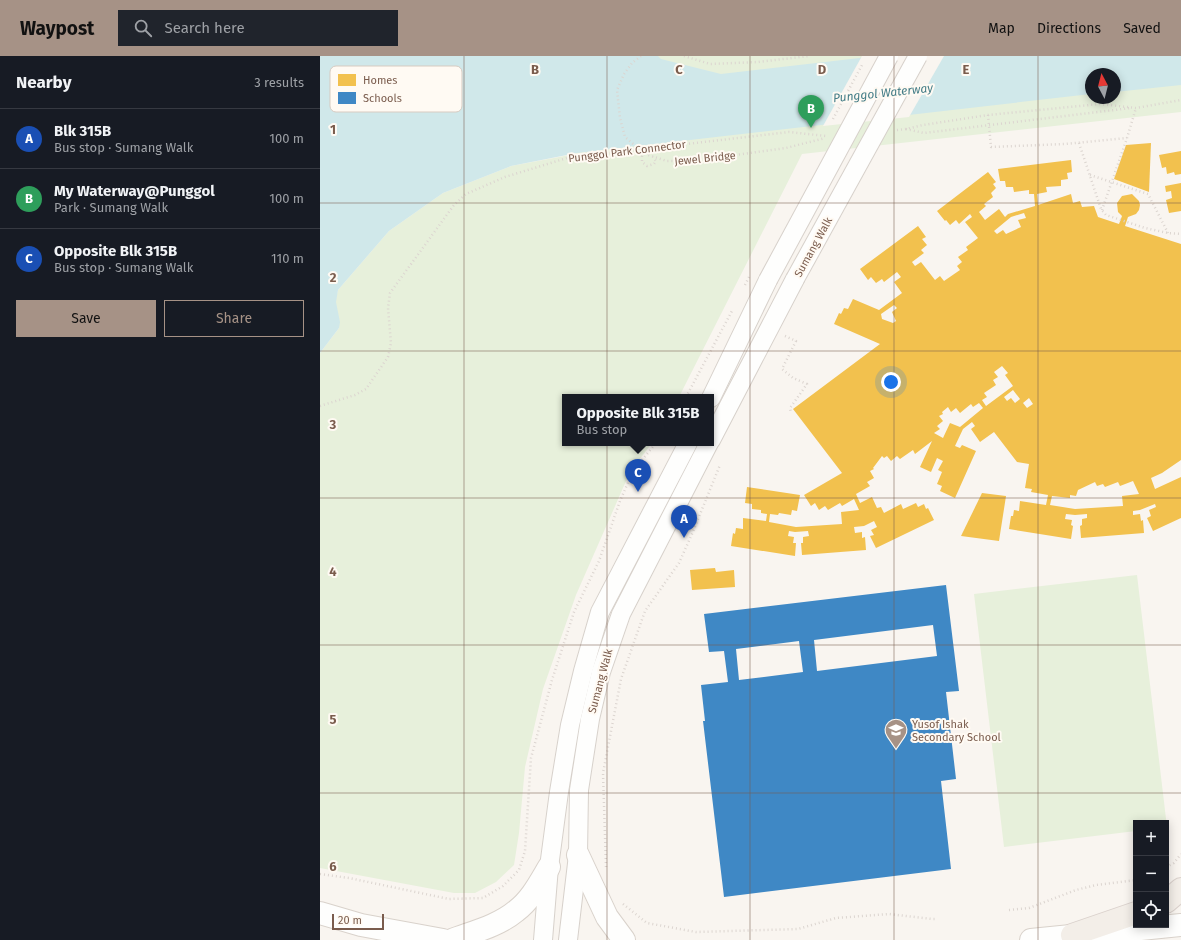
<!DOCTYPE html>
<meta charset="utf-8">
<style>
body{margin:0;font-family:"Fira Sans",sans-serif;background:#20242c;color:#f1f3f6}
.controls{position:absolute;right:12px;bottom:12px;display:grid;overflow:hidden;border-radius:0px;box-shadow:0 2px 10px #0003}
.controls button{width:36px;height:36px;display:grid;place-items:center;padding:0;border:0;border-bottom:1px solid #363941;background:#171b24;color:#f1f3f6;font:20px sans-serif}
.compass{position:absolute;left:765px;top:12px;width:36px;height:36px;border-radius:50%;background:#171b24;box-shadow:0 2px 10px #0003;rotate:353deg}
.scale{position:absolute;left:12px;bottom:10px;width:52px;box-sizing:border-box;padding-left:4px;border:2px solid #7a5c4d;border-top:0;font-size:11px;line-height:14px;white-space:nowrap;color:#7a5c4d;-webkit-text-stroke:3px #fffaf3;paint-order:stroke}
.you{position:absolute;left:571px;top:326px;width:14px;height:14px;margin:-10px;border:3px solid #fff;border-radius:50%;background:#1a73e8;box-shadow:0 0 0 6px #1a73e833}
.badge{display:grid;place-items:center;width:26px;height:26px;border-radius:50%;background:#a69286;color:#fff;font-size:13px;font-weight:700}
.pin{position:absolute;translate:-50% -33px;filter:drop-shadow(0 1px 2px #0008)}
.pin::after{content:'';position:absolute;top:21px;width:14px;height:12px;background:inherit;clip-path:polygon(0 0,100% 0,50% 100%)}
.popup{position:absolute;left:242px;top:338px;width:152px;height:52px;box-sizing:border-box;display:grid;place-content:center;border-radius:0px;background:#171b24;filter:drop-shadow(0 1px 3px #0005);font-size:13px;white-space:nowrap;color:#9ea1a6}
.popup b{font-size:15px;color:#f1f3f6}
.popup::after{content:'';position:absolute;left:50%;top:100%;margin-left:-8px;border:8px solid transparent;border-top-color:#171b24}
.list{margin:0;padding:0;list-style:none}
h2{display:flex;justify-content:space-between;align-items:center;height:52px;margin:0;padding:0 16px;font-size:17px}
h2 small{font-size:13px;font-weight:400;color:#9ea1a6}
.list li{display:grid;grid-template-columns:26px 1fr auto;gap:12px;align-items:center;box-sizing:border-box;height:60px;padding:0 16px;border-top:1px solid #363941}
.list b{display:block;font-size:15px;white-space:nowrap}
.list p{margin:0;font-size:13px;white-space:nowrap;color:#9ea1a6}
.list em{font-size:13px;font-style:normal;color:#9ea1a6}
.actions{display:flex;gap:8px;padding:12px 16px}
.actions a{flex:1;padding:9px 0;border:1px solid #a69286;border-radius:0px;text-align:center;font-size:14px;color:#a69286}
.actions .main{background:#a69286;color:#111}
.icon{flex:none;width:22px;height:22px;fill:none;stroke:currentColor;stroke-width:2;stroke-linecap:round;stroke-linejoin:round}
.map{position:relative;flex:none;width:861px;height:884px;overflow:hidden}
header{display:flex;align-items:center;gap:24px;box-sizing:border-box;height:56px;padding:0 20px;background:#a69286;color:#111}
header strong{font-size:19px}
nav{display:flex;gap:22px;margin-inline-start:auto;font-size:14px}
.search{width:280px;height:36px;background:#20242c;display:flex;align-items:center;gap:10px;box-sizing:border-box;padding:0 14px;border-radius:0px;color:#9ea1a6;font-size:15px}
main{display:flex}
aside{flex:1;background:#171b24}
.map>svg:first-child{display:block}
.green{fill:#e7f0db;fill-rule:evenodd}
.water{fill:#d0e8ea}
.pier{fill:#f9f5f0}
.homes{fill:#f2c14e;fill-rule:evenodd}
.schools{fill:#3f88c5;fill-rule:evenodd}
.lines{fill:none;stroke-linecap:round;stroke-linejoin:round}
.minor-casing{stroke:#d7d1cb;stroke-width:20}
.secondary-casing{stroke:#d9d2cb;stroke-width:24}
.primary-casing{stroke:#dad1cc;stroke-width:24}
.path{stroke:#dcd5d0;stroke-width:2.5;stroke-dasharray:1 3;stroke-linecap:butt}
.minor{stroke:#fefefd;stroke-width:18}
.secondary{stroke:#fefefd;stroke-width:22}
.primary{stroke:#f3eee8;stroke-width:22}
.minor-bridge-casing{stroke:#d7d1cb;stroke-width:20;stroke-linecap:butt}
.path-bridge{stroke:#dcd5d0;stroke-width:2.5;stroke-dasharray:1 3;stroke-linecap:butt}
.minor-bridge{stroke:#fefefd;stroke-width:18}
.grid{fill:none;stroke:#7a5c4d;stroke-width:1;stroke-opacity:0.55}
.labels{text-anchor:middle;stroke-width:4;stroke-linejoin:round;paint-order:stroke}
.street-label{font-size:11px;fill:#7a5c4d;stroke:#fffaf3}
.poi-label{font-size:11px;fill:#7a5c4d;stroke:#fffaf3;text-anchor:start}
.water-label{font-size:12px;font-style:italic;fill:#437c86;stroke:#fffaf3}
.key{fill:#fffaf3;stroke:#d7cbc1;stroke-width:1}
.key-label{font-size:11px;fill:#7a5c4d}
.grid-label{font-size:13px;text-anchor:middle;font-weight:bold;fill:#7a5c4d;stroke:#fffaf3;stroke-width:4;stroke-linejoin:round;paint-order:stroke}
</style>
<header>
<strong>Waypost</strong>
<div class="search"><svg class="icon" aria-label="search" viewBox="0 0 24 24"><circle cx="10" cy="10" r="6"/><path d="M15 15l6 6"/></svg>Search here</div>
<nav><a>Map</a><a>Directions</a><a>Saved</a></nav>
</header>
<main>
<aside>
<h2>Nearby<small>3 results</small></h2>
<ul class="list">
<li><span class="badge" style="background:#1a4fb4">A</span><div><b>Blk 315B</b><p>Bus stop · Sumang Walk</p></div><em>100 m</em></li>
<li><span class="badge" style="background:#2e9e5b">B</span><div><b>My Waterway@Punggol</b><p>Park · Sumang Walk</p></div><em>100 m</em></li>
<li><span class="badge" style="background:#1a4fb4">C</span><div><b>Opposite Blk 315B</b><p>Bus stop · Sumang Walk</p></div><em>110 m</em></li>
</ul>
<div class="actions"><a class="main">Save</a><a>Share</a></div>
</aside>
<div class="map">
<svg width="861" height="884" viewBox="0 0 861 884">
<rect width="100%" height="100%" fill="#f9f5f0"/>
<g class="green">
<path d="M292,0H861V56L482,98L359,341H245V387H332L310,416L256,539L223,633L205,711L199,777L194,809L176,826L155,837H134L0,812V297L19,272L15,246L18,234L69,175L123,137L191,110L255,98ZM771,18H795V42H771Z"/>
<polygon points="817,519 847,771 846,771 846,767 816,767 816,775 684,791 654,538"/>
</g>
<polygon class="water" points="0,0 338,0 341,3 401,18 557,0 861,0 861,29 795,36 795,18 771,18 771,38 257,97 191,110 123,137 69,175 18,234 16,246 20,266 19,272 0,297"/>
<polygon class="pier" points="542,0 624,0 589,61 503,70"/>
<g class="homes">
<polygon points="831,87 829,136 794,123 806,89"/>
<polygon points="861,95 861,118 855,119 854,116 847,118 846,111 842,112 839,99"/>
<path d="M751,104L752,116L747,117L748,123L741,124V130L726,131L727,136L717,138L718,149L751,138L753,147L760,145L762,151L774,150L778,161L799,168L802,160L798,156L797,147L802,140L812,138L819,145L820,149L819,154L816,158L808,161L805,170L861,188V404L842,417L831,422L835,433L861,421V462L833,475L827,462L831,460L829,454L836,451L835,448L820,454L813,455V459L820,458L821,465L823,464L824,477L761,482L760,470L762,469V463L767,462V458L755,459L746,458L745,463L752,464L751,469L753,470L751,483L689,473L691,460H693L694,454L699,455L700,445L726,449L728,439L711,436L712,433L705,432L709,408L697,406L674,376L660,386L651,373L655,370L652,366L643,373L635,390L640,392L642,389L656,395L635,442L620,435L622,430L617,428L622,416L618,414L623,405L617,402L611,416L600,411L612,385L595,398L593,394L580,403L577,400L571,405L567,400L564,402L562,400L553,412L554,413L550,415L554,422L547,426L550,430L536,438L540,447L552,441L557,452L561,451L564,457L581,448L583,453L596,447L598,451L604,448L606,453L608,452L614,464L556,492L550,480L554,479L551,474L557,471L554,465L544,470L534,471L535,477L542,476V482L545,481L546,494L482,499L481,487H483V481L489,480L488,475L475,476L469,475L468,480L474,481L473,487H476L475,500L411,490L413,477L415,478L416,472L423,473V462L446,465L447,458L441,457V454L432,453V448L425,447L427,431L480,439L477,455L472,454L471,459L459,457L458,459L450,458L449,466L476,471L522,468L521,456L539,454L534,443L522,450L520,447L508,454L505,450L499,454L495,447L491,450L484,439L522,417L473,353L560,288L514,268L519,257L521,258L524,252L528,253L533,243L559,254L582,237L574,226L581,221L577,216L564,226L562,223L556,227L551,221L548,224L540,213L598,170L606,181L602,183L607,189L601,194L604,197L592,206L595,210L601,206L615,224L620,220L624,225L640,214L637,210L642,206L638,201L648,194L646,191L658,182L645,166L652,161L650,158L639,168L636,164L630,169L626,164L625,165L617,155L668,116L676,126L673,128L676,132L671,137L673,141L664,148L666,150L659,156L665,164L679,153L685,161L688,158L715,150L714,138H709V134L694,136L693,131H686L685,125H680L678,113ZM704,157L706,162L698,164L701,171L686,178L683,174L677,178L674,175L691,161ZM574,249L577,252L572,256L576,265L573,267L562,263L561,258ZM682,310L688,317L685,319L693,330L666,350L662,344L667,341L664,337L676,329L673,324L678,321L674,316ZM693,334L700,343L695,347L691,342L687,345L684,341ZM709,342L713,348L707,352L703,347ZM659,347L663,352L640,371L630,367L623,382L614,377L620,373L617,370L623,365L619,360L623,358L622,356L628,351L631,356L636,352L640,357L651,348L653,351ZM813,425L819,438L802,440L803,450L755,453L730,449L732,440L750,442V439L756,440L758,434L775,426L777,430L783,428L785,431L798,426L800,430Z"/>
<polygon points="861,127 861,155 849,157 846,144 852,142 851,135 846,136 845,130"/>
<polygon points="662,437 686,440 679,485 641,480"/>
<polygon points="395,512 396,516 414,514 415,531 372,534 370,514"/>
</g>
<path class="schools" d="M626,529L639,635L626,636L636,723L621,725L631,813L404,841L383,665H385L381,629L408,626L404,595L389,596L384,558ZM613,569L617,600L497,615L494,584ZM479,585L483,616L419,624L416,593Z"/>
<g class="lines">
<g class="minor-casing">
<g id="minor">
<polyline points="391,342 448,224"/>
<polyline points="391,384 475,223"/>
<polyline points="223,884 229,811 239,736 250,669 263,615 280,556 368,387"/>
<polyline points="248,884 258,799 259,734 270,663 281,616 301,558 389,387"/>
</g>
</g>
<g class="secondary-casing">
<g id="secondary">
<polyline points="258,799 287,861 304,884"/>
<polyline points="0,857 41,869 123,884"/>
<path d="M132,884C153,876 178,870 196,855C211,844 220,826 229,811"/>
<polyline points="711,884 861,869"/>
</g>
</g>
<g class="primary-casing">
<g id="primary">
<polyline points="846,846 861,833"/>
<polyline points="752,879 816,857"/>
</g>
</g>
<g class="path">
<polyline points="364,0 390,8 438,6 489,0"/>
<polyline points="668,59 671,91 745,88 807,82"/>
<polyline points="586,73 604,77 811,52"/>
<polyline points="577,74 586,73 603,69 668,59 780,48 816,52 861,44"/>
<polyline points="759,87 781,153 786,159 825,172 848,177 861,178"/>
<polyline points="326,93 322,100 322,106 327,110 334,108 336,105 333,101"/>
<polyline points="770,119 828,138 848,177"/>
<polyline points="782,154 807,82 816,52"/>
<polyline points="465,280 476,285 462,313 473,322 487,328 470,352 471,357"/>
<polyline points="366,341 413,253"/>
<polyline points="0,350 35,339 46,333 68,301 71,287 68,252 70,237 134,149 146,138 185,121 247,102 469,76 506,80"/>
<polyline points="286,811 283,717 301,623 325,555 359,507 372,478 400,409"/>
<polyline points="846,811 854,807 861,798"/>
<polyline points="0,818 29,822 129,843 163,842 183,830 199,814 205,795 211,702 232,624 254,556 279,505 300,445 313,415 336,387"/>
<polyline points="303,848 327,867 376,876 478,873 516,862 569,858 612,863 617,863"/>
<polyline points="689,854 709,852 756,834 776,829 816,824"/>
</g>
<use href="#minor" class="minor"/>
<use href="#secondary" class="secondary"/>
<use href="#primary" class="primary"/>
<g class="minor-bridge-casing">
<g id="minor-bridge">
<polyline points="475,223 598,0"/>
<polyline points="448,224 569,0"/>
</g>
</g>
<g class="path-bridge">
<polyline points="321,0 312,7 304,18 297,34 300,62 305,81 325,98 347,105 372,105 466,92 505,82"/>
<polyline points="513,63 542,9"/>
<polyline points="425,229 430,219"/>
</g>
<use href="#minor-bridge" class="minor-bridge"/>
</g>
<path class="grid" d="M144,0V884M287,0V884M430,0V884M574,0V884M718,0V884M0,147H861M0,295H861M0,442H861M0,589H861M0,737H861"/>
<defs>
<g id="school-pin" transform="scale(1.15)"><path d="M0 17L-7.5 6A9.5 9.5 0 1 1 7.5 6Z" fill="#a69286" stroke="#fffaf3"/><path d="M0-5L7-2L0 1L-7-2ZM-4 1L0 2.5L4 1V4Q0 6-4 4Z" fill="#fff"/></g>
</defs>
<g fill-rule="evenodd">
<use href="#school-pin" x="576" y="674"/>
</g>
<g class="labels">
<g class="street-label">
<text transform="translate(307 95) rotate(-7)" y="4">Punggol Park Connector</text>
<text transform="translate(385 102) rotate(-6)" y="4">Jewel Bridge</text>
<text transform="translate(493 191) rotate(-61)" y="4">Sumang Walk</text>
<text transform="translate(280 625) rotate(-75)" y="4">Sumang Walk</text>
</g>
<g class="poi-label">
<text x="592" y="672">Yusof Ishak<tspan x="592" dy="13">Secondary School</tspan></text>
</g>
<g class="water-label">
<text transform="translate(563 37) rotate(-6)" y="4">Punggol Waterway</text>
</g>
</g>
<rect x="10" y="10" width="132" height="46" rx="6" class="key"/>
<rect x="18" y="18" width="18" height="12" fill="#f2c14e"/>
<rect x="18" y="36" width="18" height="12" fill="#3f88c5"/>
<g class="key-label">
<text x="43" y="28">Homes</text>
<text x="43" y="46">Schools</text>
</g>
<g class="grid-label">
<text x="215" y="18">B</text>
<text x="359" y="18">C</text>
<text x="502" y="18">D</text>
<text x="646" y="18">E</text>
<text x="13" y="78">1</text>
<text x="13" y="226">2</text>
<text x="13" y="373">3</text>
<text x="13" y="520">4</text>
<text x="13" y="668">5</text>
<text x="13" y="815">6</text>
</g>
</svg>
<div class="controls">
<button>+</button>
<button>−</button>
<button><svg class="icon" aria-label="locate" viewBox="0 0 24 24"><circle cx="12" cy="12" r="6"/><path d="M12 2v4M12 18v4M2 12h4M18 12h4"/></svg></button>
</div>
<svg class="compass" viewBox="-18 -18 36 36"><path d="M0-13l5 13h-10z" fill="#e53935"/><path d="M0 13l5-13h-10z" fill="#9ea1a6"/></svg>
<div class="scale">20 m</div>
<div class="you"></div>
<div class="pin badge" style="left:364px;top:482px;background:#1a4fb4">A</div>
<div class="pin badge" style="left:491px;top:72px;background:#2e9e5b">B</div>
<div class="pin badge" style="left:318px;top:436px;background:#1a4fb4">C</div>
<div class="popup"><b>Opposite Blk 315B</b>Bus stop</div>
</div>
</main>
